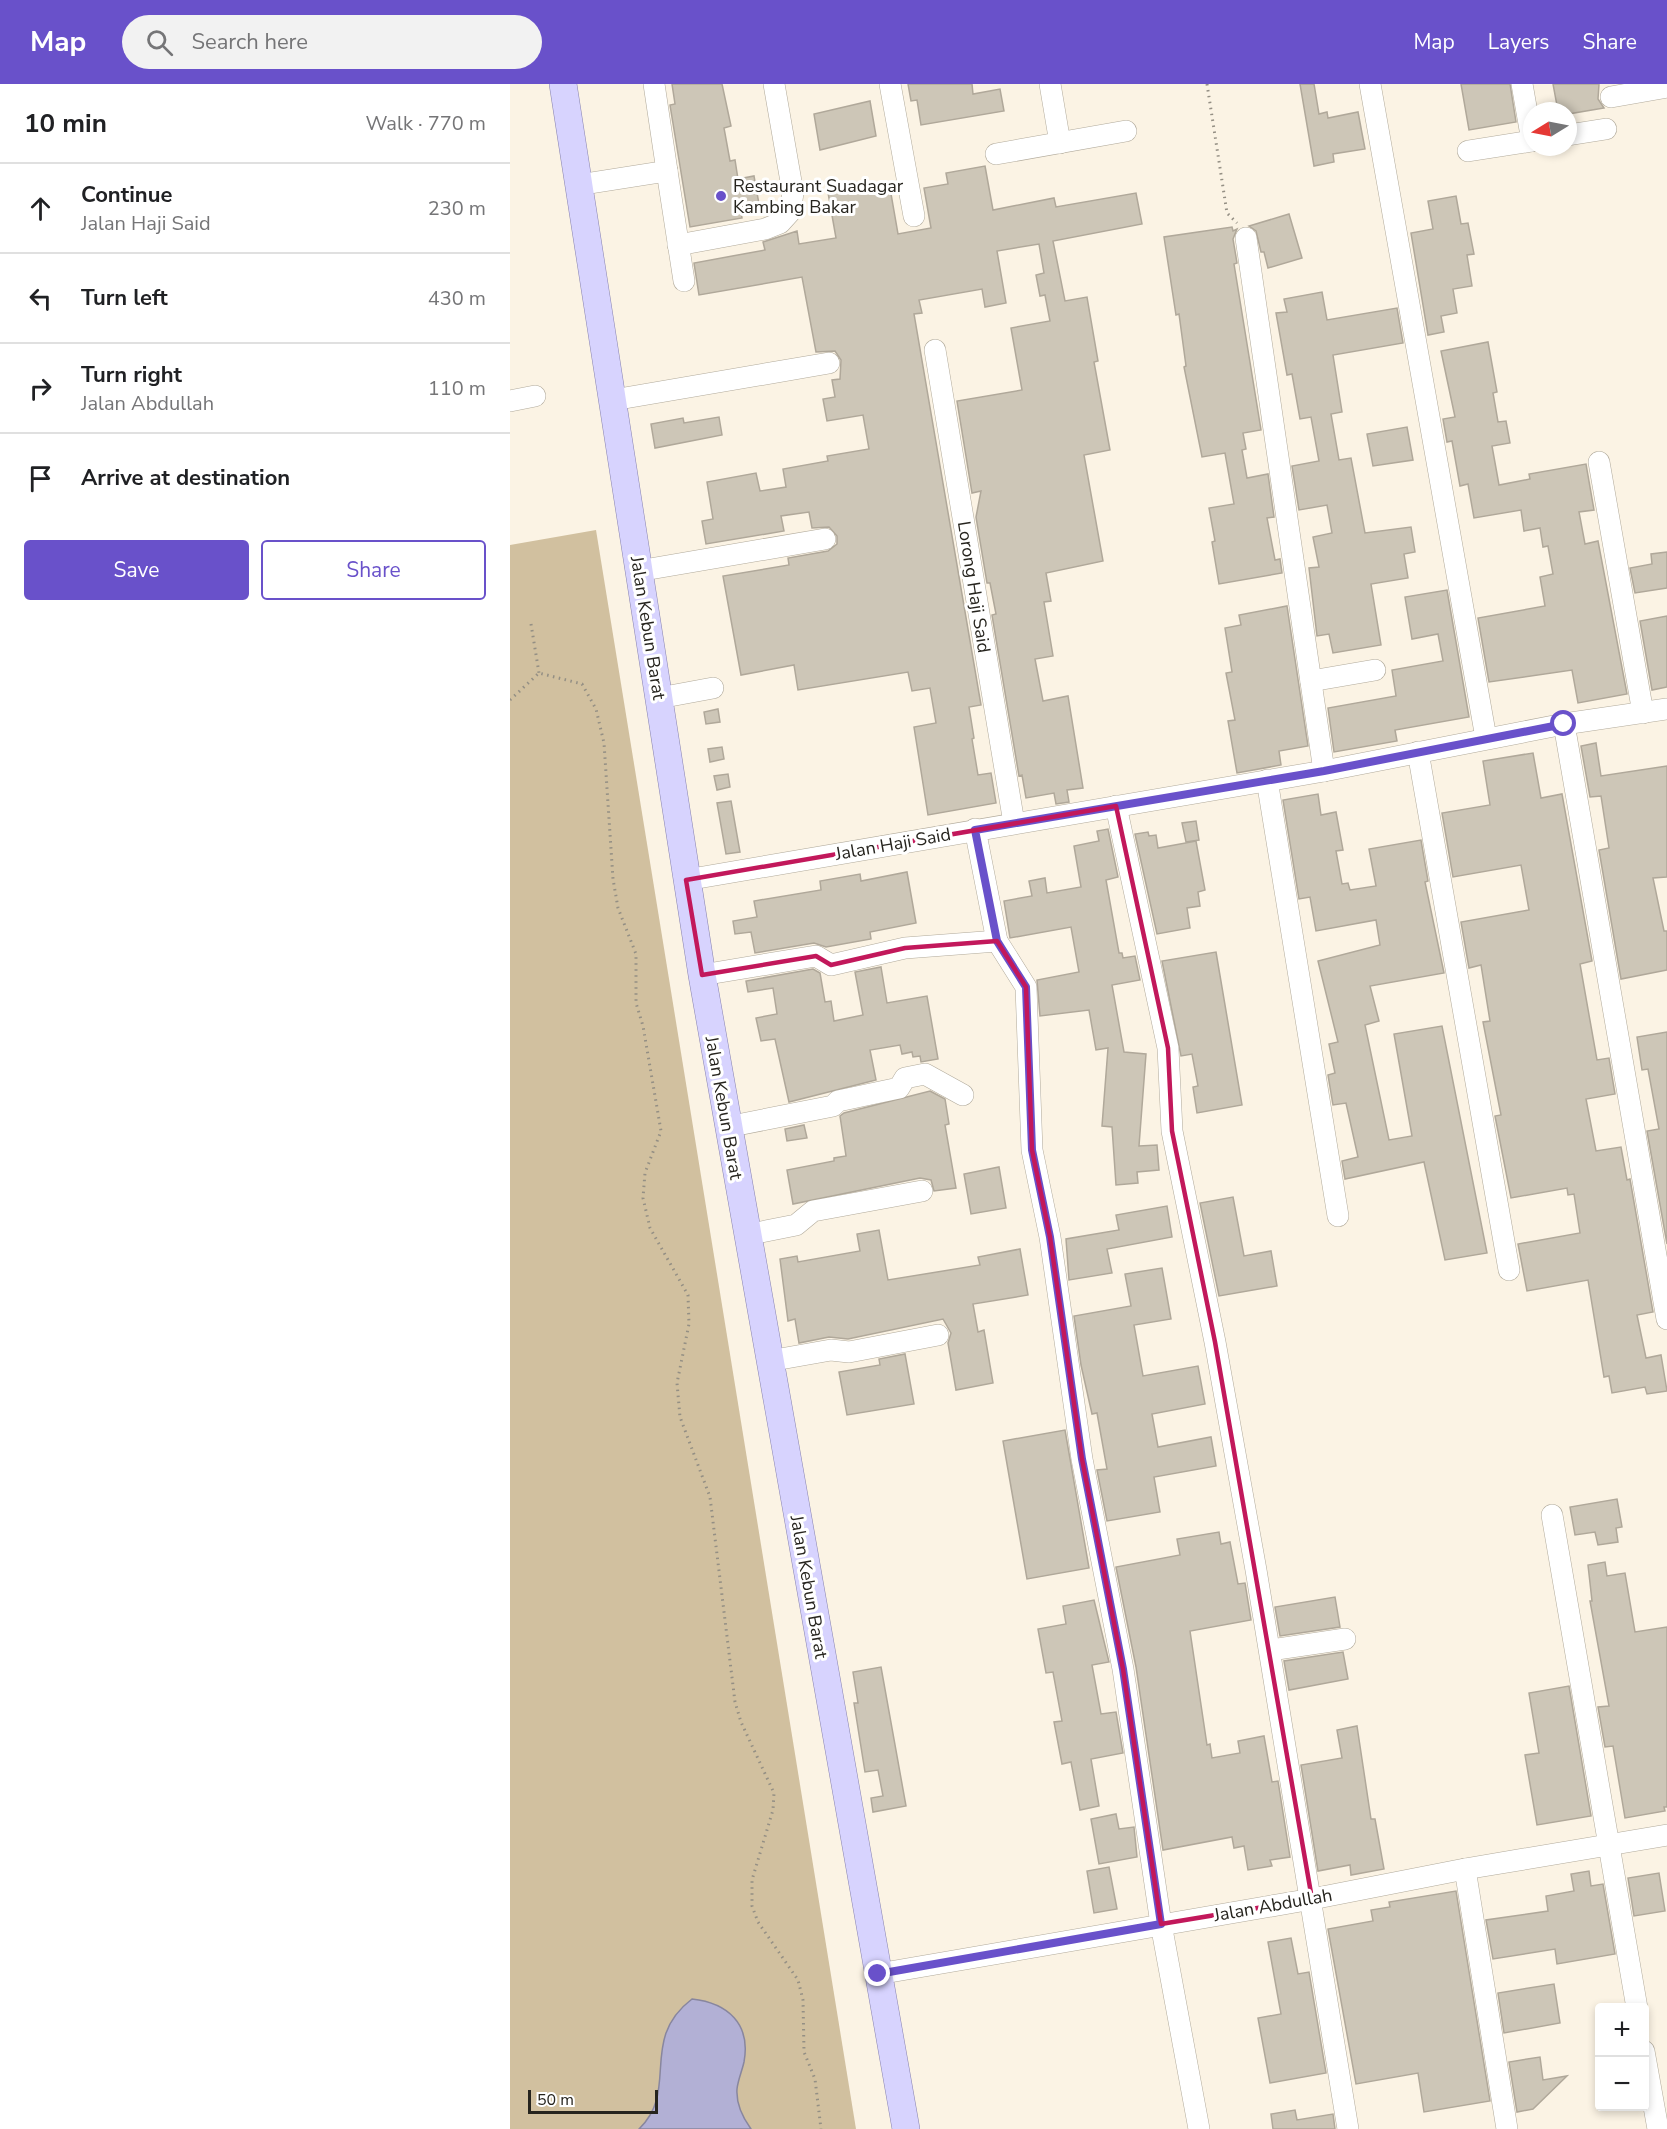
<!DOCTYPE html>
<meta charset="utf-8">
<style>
body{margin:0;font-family:"Nunito Sans",sans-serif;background:#f2f2f2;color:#202124}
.controls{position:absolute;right:18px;bottom:18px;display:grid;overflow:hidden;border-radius:6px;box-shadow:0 3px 9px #0003}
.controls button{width:54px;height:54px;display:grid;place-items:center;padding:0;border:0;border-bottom:2px solid #e0e0e0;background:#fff;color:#202124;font:30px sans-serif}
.compass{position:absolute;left:1013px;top:18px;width:54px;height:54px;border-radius:50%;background:#fff;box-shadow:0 3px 9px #0003;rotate:260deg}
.scale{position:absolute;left:18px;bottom:15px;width:130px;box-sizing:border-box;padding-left:6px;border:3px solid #26241e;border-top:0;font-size:16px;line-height:21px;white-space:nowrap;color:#26241e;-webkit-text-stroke:4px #fff;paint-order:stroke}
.stop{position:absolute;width:18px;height:18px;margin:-14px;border:4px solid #6951ca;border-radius:50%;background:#fff}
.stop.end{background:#6951ca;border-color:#fff;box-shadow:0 2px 6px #0008}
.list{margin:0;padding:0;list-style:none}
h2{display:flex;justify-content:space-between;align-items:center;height:78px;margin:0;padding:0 24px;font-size:26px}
h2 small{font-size:20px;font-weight:400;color:#757577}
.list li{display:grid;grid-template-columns:39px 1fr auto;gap:18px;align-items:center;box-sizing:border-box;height:90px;padding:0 24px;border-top:2px solid #e0e0e0}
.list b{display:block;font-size:22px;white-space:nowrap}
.list p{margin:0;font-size:20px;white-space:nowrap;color:#757577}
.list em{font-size:20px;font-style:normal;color:#757577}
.actions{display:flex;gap:12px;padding:18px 24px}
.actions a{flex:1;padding:14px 0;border:2px solid #6951ca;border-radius:6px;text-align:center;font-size:21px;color:#6951ca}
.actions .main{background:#6951ca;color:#fff}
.icon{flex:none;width:33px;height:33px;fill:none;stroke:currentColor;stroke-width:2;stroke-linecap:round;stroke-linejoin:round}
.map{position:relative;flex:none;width:1157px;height:2045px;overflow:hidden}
header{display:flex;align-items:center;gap:36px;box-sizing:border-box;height:84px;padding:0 30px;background:#6951ca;color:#fff}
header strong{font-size:28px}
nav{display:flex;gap:33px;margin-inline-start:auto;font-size:21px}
.search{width:420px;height:54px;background:#f2f2f2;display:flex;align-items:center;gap:15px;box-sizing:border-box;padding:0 21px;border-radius:33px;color:#757577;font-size:22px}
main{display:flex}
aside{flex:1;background:#fff}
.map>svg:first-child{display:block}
.green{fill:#d1c09f}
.water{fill:#b2b0d5;stroke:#88869e;stroke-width:1.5}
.building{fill:#cdc6b7;stroke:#b0a89a;stroke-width:1.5}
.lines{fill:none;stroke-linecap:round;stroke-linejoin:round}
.minor-casing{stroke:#b1aa9b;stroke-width:22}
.major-casing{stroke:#8883af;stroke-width:28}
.path{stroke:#948f84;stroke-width:3;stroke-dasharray:1.5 4.5;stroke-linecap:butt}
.minor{stroke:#fff;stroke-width:21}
.major{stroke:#d7d3fe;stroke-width:27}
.route{stroke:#6951ca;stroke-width:8}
.marked{fill:none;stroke:#c2185b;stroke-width:4.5;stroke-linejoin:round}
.poi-dot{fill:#6951ca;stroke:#fff;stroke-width:2}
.labels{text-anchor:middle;stroke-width:6;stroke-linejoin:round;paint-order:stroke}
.poi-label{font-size:18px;fill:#26241e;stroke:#fff;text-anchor:start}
.street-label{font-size:18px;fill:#26241e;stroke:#fff}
</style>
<header>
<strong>Map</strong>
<div class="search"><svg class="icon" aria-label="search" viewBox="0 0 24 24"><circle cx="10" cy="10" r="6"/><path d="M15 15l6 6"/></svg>Search here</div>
<nav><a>Map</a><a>Layers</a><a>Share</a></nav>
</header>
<main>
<aside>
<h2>10 min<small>Walk · 770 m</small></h2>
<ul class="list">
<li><svg class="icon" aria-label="ahead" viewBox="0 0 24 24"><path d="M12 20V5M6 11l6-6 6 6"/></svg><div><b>Continue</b><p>Jalan Haji Said</p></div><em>230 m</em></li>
<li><svg class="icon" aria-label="left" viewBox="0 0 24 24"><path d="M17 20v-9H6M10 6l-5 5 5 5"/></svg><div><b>Turn left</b></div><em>430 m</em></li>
<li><svg class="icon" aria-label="right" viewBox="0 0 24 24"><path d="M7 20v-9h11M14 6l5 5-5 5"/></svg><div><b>Turn right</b><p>Jalan Abdullah</p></div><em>110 m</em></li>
<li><svg class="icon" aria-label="arrive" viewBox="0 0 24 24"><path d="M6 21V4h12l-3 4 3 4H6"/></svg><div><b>Arrive at destination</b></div></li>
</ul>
<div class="actions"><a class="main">Save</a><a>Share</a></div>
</aside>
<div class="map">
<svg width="1157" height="2045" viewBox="0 0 1157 2045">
<rect width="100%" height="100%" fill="#fbf3e4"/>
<polygon class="green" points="86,446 346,2045 0,2045 0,461"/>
<path class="water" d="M182,1915C218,1919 241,1940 234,1978C232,1987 228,1996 227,2005C226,2019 233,2034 241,2045H129C170,2006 128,1956 182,1915Z"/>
<g class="building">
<polygon points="162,0 212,0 221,42 214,44 220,77 225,76 228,95 244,92 249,120 230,123 232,134 180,143 160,21 165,20"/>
<polygon points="398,0 462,0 463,10 490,5 494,27 411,41 407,16 401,17"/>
<polygon points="790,0 804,0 809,30 817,28 818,34 848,28 855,65 823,70 824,78 804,82"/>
<polygon points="951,0 1000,0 1006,38 959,46"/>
<polygon points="1043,0 1089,0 1088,15 1094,24 1058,30 1058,27 1048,27"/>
<polygon points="360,17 366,52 310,66 304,30"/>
<polygon points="475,82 483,126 544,114 546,123 626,109 632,140 543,157 555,217 577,213 588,277 584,278 600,366 574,371 593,477 536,489 541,517 534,518 543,572 525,575 533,617 558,612 573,704 557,706 559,718 546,720 544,709 516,714 512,691 509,692 482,531 486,530 480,499 477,499 466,433 471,407 462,409 447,317 512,306 501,244 540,237 535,211 530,212 526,191 534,189 529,160 487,167 496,219 475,223 472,205 409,216 412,229 404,230 471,621 459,623 464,654 462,655 468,691 481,689 486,719 418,731 404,643 426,639 420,604 402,607 398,588 288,606 284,581 231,591 213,492 279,481 278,474 318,467 327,460 327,452 319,443 302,444 299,428 271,432 274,447 196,460 192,437 203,435 197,398 246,389 250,407 276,403 273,385 318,377 317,372 359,365 353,331 317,337 313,315 325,313 322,296 330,295 331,276 325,267 306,268 292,193 189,211 184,179 255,166 253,158 287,147 289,160 326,154 317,103 350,98 352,109 380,104 388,150 421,144 414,104 438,100 436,89"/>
<polygon points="946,112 951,140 958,139 964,170 957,171 962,202 943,205 947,229 931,232 934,248 918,251 901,149 923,145 918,117"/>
<polygon points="779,130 792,174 758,184 754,168 751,168 746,147 739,142"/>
<polygon points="722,143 723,147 727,145 723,155 727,179 724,180 751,346 733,349 736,365 732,366 737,394 758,390 764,433 757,434 765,476 770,475 772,489 709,500 702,458 705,457 699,424 724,420 715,369 692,373 674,283 676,282 669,230 666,231 654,153"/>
<polygon points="812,208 817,236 887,224 893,259 823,271 832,328 821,330 829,376 841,374 855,449 901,443 905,468 894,470 898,494 861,500 871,561 823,569 819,550 807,552 799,484 809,483 803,453 822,449 817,421 789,426 782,382 809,377 801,333 790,335 782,290 777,291 766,229 777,228 774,215"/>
<polygon points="978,258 987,308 983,309 988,338 996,337 1000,359 982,362 989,401 1020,395 1019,390 1076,380 1084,426 1069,428 1075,460 1088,457 1117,610 1068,619 1062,586 979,598 968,534 1035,522 1030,493 1043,490 1038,462 1033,463 1030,444 1014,447 1011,426 964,434 958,400 950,402 942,357 937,358 933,335 945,333 931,267"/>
<polygon points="209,333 212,351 145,364 141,340 173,334 174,339"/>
<polygon points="897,343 903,376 863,382 857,350"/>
<polygon points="1157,468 1157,504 1125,509 1120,484 1142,480 1141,470"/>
<polygon points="937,506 959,633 885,646 887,657 824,668 818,624 886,612 882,586 933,577 928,550 902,555 895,513"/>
<polygon points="777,522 798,662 769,667 771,681 727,689 718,637 725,636 716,589 722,588 715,544 731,541 729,531"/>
<polygon points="1157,532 1157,603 1142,606 1130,537"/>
<polygon points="208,625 210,638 196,640 194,628"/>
<polygon points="1086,659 1091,692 1157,682 1157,793 1143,794 1154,847 1157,847 1157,886 1111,895 1089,766 1099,764 1091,712 1080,713 1071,662"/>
<polygon points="212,663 214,675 200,678 198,665"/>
<polygon points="1023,669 1031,714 1052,710 1082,877 1070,880 1087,976 1099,974 1105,1010 1076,1015 1086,1067 1111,1063 1117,1096 1120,1095 1143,1228 1127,1231 1136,1274 1151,1271 1157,1307 1137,1310 1135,1303 1102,1309 1099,1292 1094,1293 1078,1196 1017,1207 1008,1160 1070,1149 1064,1110 1058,1111 1057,1104 1001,1114 985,1032 991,1031 973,938 980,937 971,881 959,884 951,838 1019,826 1011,781 943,793 932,729 980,721 973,677"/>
<polygon points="218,690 220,703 207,706 204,692"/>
<polygon points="808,710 811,731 826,728 833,766 826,767 832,800 838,799 840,806 866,802 859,765 911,756 918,797 915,798 934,889 860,902 869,937 855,941 879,1056 902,1052 884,950 932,942 977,1169 935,1176 914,1078 835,1095 832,1077 848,1073 836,1019 823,1021 818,991 825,989 819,960 828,958 808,877 870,861 866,836 806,847 800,813 789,815 773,716"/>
<polygon points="221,717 230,768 216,770 207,719"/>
<polygon points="686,737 689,756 676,758 672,739"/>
<polygon points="598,745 608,793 596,796 609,869 612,869 613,874 625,872 630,896 602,901 614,968 636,970 629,1062 647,1061 649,1086 627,1088 628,1099 606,1101 602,1043 592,1042 598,964 586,966 579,926 530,932 527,896 569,888 561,843 500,854 494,817 522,812 519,797 535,794 537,809 571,803 564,762 589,757 587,747"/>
<polygon points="638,748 639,752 646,751 648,764 686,757 695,806 688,808 690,822 677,824 680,844 647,850 625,750"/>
<polygon points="397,788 406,839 360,848 361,855 316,863 304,859 245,869 241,848 225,850 223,837 247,833 244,817 311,806 310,797 350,790 351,797"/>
<polygon points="706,868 732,1021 687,1029 683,1003 688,1002 682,970 671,972 652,877"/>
<polygon points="371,883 377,919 417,912 428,975 411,978 410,972 403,973 402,968 392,970 390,961 360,966 366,996 279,1018 265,955 251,957 246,934 267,930 263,904 238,908 236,897 303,885 310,889 315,918 321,917 324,937 353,931 345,888"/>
<polygon points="1157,948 1157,1160 1137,1047 1149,1045 1138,985 1132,986 1127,953"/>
<polygon points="420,1007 435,1015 439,1040 435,1041 446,1104 424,1107 421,1096 410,1094 283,1120 277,1086 324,1077 324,1074 336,1072 330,1032 334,1029"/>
<polygon points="294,1041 297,1054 277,1057 275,1045"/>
<polygon points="489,1083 496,1124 461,1130 454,1090"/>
<polygon points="723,1113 734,1172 761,1167 767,1202 709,1212 690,1119"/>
<polygon points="657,1122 662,1153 597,1165 602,1189 559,1196 556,1155 609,1146 606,1131"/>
<polygon points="369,1146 378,1196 470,1181 468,1173 510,1165 518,1211 463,1220 468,1248 474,1246 483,1299 446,1306 438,1259 441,1249 433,1235 338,1255 319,1253 289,1259 285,1235 278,1237 270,1175 287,1172 288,1178 350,1167 347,1150"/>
<polygon points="652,1184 661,1235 624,1241 633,1292 688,1282 695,1320 642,1330 648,1363 701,1353 706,1382 644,1393 650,1428 597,1437 587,1386 597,1385 587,1329 582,1330 571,1281 564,1232 621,1222 615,1190"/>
<polygon points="395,1270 404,1320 337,1331 329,1288 370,1281 369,1275"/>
<polygon points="555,1346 579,1484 517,1495 493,1357"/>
<polygon points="1107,1415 1112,1443 1106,1444 1108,1458 1088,1461 1085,1448 1065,1451 1060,1423"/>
<polygon points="709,1448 711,1460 720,1458 728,1500 735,1499 741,1536 680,1547 697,1661 700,1660 702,1674 730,1669 728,1657 754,1652 762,1698 768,1697 780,1773 760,1776 762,1782 738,1786 734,1762 724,1764 722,1753 653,1766 626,1583 606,1483 670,1471 667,1455"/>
<polygon points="1095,1478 1097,1492 1115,1489 1125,1548 1157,1543 1157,1723 1154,1723 1155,1727 1115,1734 1103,1662 1095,1663 1088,1623 1099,1622 1080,1517 1082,1517 1078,1481"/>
<polygon points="825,1513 830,1543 770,1552 765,1523"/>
<polygon points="584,1516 599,1578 582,1581 591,1630 606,1628 613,1669 581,1675 589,1722 570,1726 561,1678 552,1680 544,1638 552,1637 543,1588 536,1589 528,1545 556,1540 553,1522"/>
<polygon points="833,1568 838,1595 779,1606 774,1577"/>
<polygon points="371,1583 396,1722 363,1728 361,1714 373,1712 368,1686 355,1688 344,1619 348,1619 343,1588"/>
<polygon points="1059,1602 1081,1732 1027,1741 1015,1671 1029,1669 1019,1609"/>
<polygon points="847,1642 861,1735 865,1735 874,1785 841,1791 840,1781 808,1787 791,1681 832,1674 827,1646"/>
<polygon points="606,1730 609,1745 624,1743 627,1773 589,1780 581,1735"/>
<polygon points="599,1783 607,1825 584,1829 577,1787"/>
<polygon points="1079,1787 1081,1802 1093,1800 1105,1870 1047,1880 1045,1865 983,1875 976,1836 1038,1827 1036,1812 1064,1807 1061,1790"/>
<polygon points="1149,1789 1155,1827 1124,1832 1118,1794"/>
<polygon points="946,1807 980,2017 914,2028 908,1989 846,2000 818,1845 863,1837 861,1826 880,1823 879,1818"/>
<polygon points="781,1854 788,1890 799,1888 816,1989 760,1999 748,1934 771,1930 758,1858"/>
<polygon points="1044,1900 1050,1939 994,1949 988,1909"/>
<polygon points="1030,1973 1033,1996 1057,1992 1023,2025 1007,2028 999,1978"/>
<polygon points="785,2026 787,2036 823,2030 825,2045 763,2045 761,2030"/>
</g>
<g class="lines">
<g class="minor-casing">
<g id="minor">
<polyline points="380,0 404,132"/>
<polyline points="540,0 550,59"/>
<polyline points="860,0 976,654"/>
<polyline points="1012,0 1022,57"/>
<polyline points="1101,13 1157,3"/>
<polyline points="1058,51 1096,45"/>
<polyline points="958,67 1022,57"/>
<polyline points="486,70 616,47"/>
<polyline points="157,87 174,197"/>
<polyline points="68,101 157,87 144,0"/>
<polyline points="736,154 814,687"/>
<polyline points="168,161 255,145 270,139 280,128 283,109 264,0"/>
<polyline points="425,266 504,739"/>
<polyline points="103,316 319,279"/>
<polyline points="0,317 25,312"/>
<polyline points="1089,378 1133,629"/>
<polyline points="128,487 315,455"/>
<polyline points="801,597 865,586"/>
<polyline points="149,614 203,604"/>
<polyline points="1054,640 1157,1235"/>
<polyline points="908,668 999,1186"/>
<polyline points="757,696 828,1132"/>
<polyline points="606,722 658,964 662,1047 705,1258 746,1486 838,2045"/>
<polyline points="465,745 487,857 516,903 522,1066 540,1153 572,1375 613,1585 651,1840 689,2045"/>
<polyline points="176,796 814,687 1054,640 1157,625"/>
<polyline points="192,891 306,872 321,881 395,864 487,857"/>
<polyline points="217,1043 323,1022 328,1017 389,1004 395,994 415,990 453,1011"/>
<polyline points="236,1151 286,1141 303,1127 412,1107"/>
<polyline points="259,1277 321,1266 339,1268 428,1251"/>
<polyline points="1042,1431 1127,1924"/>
<polyline points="760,1566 835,1555"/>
<polyline points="955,1785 997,2045"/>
<polyline points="368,1890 802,1815 955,1785 1157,1751"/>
<polyline points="1134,1967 1148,2045"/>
</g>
</g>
<g class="major-casing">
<polyline id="major" points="53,0 192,891 396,2045"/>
</g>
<g class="path">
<polyline points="697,0 717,129 727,139"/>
<polyline points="21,540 29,589"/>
<polyline points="0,616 29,589 72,600 86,625 94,659 103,795 108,824 126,870 126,919 133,942 151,1047 135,1089 133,1114 140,1144 178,1211 179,1240 167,1299 170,1333 200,1413 225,1618 231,1638 264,1709 263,1726 242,1796 242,1822 248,1838 288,1896 293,1916 294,1968 305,1995 311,2045"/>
</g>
<use href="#minor" class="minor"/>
<use href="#major" class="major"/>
</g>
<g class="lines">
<polyline class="route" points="368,1890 651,1840 613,1585 572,1375 540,1153 522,1066 516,903 487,857 465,746 814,687 1054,640"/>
</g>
<path class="marked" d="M606,722L658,964L662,1047L705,1258L802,1815L651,1840L613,1585L572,1375L540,1153L522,1066L516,903L487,857L395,864L321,881L306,872L192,891L176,796Z"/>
<circle class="poi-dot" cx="211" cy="112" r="6"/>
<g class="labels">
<g class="poi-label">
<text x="223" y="108">Restaurant Suadagar<tspan x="223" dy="21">Kambing Bakar</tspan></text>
</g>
<g class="street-label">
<text transform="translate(464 503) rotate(81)" y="6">Lorong Haji Said</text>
<text transform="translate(138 544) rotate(81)" y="6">Jalan Kebun Barat</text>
<text transform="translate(383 760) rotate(-10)" y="6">Jalan Haji Said</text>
<text transform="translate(214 1024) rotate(80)" y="6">Jalan Kebun Barat</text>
<text transform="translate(299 1503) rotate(80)" y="6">Jalan Kebun Barat</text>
<text transform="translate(763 1821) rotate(-10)" y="6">Jalan Abdullah</text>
</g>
</g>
</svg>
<div class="controls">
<button>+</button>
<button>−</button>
</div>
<svg class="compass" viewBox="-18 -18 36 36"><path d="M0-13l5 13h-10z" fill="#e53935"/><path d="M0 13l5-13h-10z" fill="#757577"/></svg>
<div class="scale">50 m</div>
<div class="stop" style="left:1054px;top:640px"></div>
<div class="stop end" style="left:368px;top:1890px"></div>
</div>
</main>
